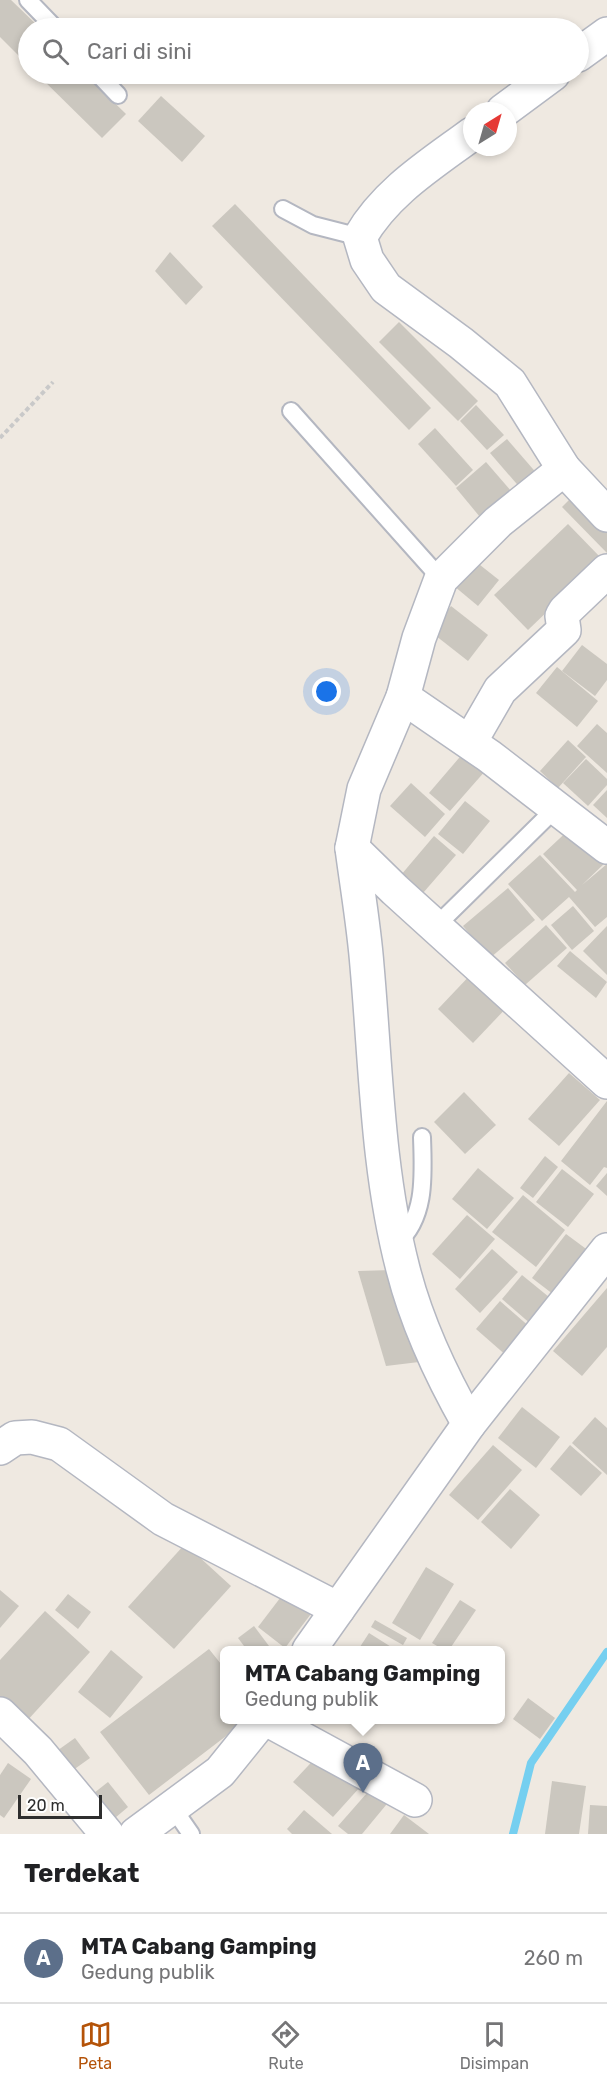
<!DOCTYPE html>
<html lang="id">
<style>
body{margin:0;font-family:Rubik,sans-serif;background:#f6f6f6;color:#202124}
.compass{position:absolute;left:463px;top:102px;width:54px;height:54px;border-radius:50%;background:#fff;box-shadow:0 3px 9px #0003;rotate:37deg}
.scale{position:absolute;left:18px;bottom:15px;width:84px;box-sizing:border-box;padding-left:6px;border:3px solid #2e2e2e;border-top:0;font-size:16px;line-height:21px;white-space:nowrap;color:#2e2e2e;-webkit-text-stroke:4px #fff;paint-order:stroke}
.you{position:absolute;left:327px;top:692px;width:21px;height:21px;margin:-15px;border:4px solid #fff;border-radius:50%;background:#1a73e8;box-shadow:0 0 0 9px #1a73e833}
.badge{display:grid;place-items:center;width:39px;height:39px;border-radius:50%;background:#b45309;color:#fff;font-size:20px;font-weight:700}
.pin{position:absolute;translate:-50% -50px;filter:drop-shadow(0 2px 3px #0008)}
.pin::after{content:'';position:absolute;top:32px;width:21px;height:18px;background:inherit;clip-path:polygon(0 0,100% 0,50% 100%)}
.popup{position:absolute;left:220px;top:1646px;width:285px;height:78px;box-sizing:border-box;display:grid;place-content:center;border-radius:9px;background:#fff;filter:drop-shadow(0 2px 4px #0005);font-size:20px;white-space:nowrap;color:#757577}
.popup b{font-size:22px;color:#202124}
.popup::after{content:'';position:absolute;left:50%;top:100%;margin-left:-12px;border:12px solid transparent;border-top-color:#fff}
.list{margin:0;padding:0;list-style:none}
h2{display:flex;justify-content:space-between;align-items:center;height:78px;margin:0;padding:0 24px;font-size:26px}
h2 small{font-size:20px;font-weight:400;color:#757577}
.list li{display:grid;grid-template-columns:39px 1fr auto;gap:18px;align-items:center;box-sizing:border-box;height:90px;padding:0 24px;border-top:2px solid #e0e0e0}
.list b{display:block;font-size:22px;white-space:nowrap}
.list p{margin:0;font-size:20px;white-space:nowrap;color:#757577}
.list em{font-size:20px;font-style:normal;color:#757577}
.icon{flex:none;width:33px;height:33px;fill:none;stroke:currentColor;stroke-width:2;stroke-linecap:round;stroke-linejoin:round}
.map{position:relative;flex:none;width:607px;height:1834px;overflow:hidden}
.search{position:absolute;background:#fff;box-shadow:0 3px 9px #0003;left:18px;right:18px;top:18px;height:66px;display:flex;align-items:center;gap:15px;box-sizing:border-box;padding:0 21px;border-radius:33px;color:#757577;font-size:22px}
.sheet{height:168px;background:#fff}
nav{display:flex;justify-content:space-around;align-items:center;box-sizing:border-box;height:84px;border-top:2px solid #e0e0e0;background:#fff;font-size:16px;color:#757577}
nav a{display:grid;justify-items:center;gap:3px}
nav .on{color:#b45309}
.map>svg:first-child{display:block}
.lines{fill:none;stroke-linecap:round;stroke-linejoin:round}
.stream{stroke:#75cff0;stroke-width:8}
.building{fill:#cbc7bf}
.lane-casing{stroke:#b4b7c1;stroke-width:20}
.street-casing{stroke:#b4b7c1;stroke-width:36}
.path{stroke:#c9c9c9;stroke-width:4;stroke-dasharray:4.5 3;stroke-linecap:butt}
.lane{stroke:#fff;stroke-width:16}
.street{stroke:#fff;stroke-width:33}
</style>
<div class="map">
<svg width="607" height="1834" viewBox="0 0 607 1834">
<rect width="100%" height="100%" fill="#efe9e1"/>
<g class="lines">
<polyline class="stream" points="513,1834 531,1763 607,1652"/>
</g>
<g class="building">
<polygon points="0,0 11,0 40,28 28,28 28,65 0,37"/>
<polygon points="37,74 85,74 126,114 102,138"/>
<polygon points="161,96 205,136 182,162 138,121"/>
<polygon points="235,204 431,408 409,430 212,226"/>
<polygon points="170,252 203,287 186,305 155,271"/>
<polygon points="399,322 478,401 458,421 379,342"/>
<polygon points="476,405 504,435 487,450 460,421"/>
<polygon points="435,428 473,470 456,486 418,444"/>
<polygon points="507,439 539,476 522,490 490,453"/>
<polygon points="486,462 511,491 480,517 456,488"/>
<polygon points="574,495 607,528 607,553 562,507"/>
<polygon points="568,524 602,559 528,630 494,595"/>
<polygon points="475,561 499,580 478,606 454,586"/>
<polygon points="451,606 488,635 468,661 431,632"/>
<polygon points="582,645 607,664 607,680 595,696 562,671"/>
<polygon points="557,667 598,701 577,727 536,693"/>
<polygon points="597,724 607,733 607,773 577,746"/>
<polygon points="568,740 586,757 558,788 540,771"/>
<polygon points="465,751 486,770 450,811 429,793"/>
<polygon points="586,759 607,779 607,785 588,806 563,783"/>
<polygon points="411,783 445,814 425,837 390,806"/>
<polygon points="607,790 607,818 593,805"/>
<polygon points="465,801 490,821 463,854 438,834"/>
<polygon points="575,824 607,861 582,885 607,864 607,917 595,927 569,897 542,921 508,884 540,855 575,892 577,890 543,854"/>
<polygon points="434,836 456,855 423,893 401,875"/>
<polygon points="508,888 535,920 490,958 463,926"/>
<polygon points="573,906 594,931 572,950 551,925"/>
<polygon points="546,925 567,948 525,985 505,963"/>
<polygon points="607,926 607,975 583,951"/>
<polygon points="570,951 607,982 596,998 557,966"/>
<polygon points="475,970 511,1003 473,1043 438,1009"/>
<polygon points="569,1073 600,1100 559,1146 528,1119"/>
<polygon points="464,1092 496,1125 465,1154 434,1122"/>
<polygon points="607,1101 607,1168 604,1167 590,1185 561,1161"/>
<polygon points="545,1156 558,1167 533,1198 520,1188"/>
<polygon points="478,1168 514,1198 487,1229 452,1199"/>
<polygon points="562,1169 594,1194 568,1227 536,1202"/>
<polygon points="607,1173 607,1196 596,1186"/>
<polygon points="523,1195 565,1230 536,1267 492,1232"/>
<polygon points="467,1215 495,1239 460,1279 432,1254"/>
<polygon points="566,1234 597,1257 562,1301 532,1278"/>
<polygon points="492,1249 518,1272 480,1313 455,1289"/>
<polygon points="392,1270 419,1362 386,1366 358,1271"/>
<polygon points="522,1275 560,1306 539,1331 502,1299"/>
<polygon points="607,1288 607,1347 582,1376 553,1351"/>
<polygon points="500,1301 539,1335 515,1363 476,1329"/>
<polygon points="522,1407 560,1437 536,1468 498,1438"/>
<polygon points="595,1417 607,1428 607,1475 572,1443"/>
<polygon points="493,1445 522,1470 478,1520 449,1495"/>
<polygon points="570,1445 602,1473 581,1496 550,1469"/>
<polygon points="510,1489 540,1515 511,1549 481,1522"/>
<polygon points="185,1544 231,1586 174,1649 128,1607"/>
<polygon points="426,1567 454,1584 420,1640 392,1623"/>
<polygon points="290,1585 317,1606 285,1648 258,1627"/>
<polygon points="0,1590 19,1606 0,1628"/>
<polygon points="68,1594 91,1612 78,1629 55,1610"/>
<polygon points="460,1600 476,1610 449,1650 444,1650 432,1643"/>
<polygon points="45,1611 90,1652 25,1723 0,1700 0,1660"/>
<polygon points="375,1620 407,1638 403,1645 371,1627"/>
<polygon points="254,1626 272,1650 247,1650 238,1638"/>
<polygon points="369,1633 396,1650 358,1650"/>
<polygon points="209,1649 225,1669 225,1720 247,1720 149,1795 100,1732"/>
<polygon points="111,1650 143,1677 110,1718 78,1692"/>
<polygon points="528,1698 555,1718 540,1739 513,1719"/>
<polygon points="75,1738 90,1758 62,1778 47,1758"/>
<polygon points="321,1752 361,1786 333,1817 293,1782"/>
<polygon points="8,1763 31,1779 4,1818 0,1815 0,1775"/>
<polygon points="552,1781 586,1786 579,1834 545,1834"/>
<polygon points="108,1782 128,1807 109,1823 89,1797"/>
<polygon points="374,1785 391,1799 362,1834 348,1834 338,1826"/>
<polygon points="590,1805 607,1806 607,1834 588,1834"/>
<polygon points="304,1810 332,1834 292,1834 287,1829"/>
<polygon points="404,1815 429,1834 390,1834"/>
</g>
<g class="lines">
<g class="lane-casing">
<g id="lane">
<polyline points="28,0 55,28"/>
<polyline points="98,74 118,95"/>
<polyline points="283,209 313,225 360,237"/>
<polyline points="291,411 441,579"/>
<polyline points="435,927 557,807"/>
<path d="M397,1243C427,1217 423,1173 422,1137"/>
<polyline points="173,1808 191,1834"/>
</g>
</g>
<g class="street-casing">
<g id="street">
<polyline points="578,55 607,34"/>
<polyline points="503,111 553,74"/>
<path d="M472,134C430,165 386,192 360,237L367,260L386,288L461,343L510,383L564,469L607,515"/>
<polyline points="564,469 498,522 441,579 419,638 403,697 489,756 607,847"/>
<polyline points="470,742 500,690 564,630 562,616 565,611 607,571"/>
<polyline points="352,848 364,789 403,697"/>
<path d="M469,1424C441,1375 417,1324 403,1269C377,1169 376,1067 367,966C364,926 357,887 352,848L395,890L607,1082"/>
<polyline points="0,1448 15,1438 32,1437 59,1444 163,1519 338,1609"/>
<polyline points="309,1650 469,1424 607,1250"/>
<polyline points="0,1714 38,1751 107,1834"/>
<polyline points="268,1720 415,1800"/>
<polyline points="136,1834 220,1772 262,1720"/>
</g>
</g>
<polyline class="path" points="0,438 53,382"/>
<use href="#lane" class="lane"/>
<use href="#street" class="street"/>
</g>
</svg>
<svg class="compass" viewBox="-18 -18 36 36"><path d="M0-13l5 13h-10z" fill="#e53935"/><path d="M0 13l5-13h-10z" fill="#757577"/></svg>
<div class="scale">20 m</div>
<div class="you"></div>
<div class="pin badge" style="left:363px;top:1793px;background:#5c6f8a">A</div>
<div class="popup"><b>MTA Cabang Gamping</b>Gedung publik</div>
<div class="search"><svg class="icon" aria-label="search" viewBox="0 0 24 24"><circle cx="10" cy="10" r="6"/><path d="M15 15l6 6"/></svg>Cari di sini</div>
</div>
<section class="sheet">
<h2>Terdekat<small></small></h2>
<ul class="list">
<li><span class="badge" style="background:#5c6f8a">A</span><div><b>MTA Cabang Gamping</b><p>Gedung publik</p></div><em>260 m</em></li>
</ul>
</section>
<nav>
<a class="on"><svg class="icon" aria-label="map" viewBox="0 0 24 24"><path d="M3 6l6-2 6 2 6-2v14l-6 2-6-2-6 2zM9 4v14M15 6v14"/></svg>Peta</a>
<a><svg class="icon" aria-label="directions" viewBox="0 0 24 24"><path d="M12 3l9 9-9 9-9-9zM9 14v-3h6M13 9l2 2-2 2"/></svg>Rute</a>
<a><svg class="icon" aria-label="saved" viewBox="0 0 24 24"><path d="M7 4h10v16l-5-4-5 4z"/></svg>Disimpan</a>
</nav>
